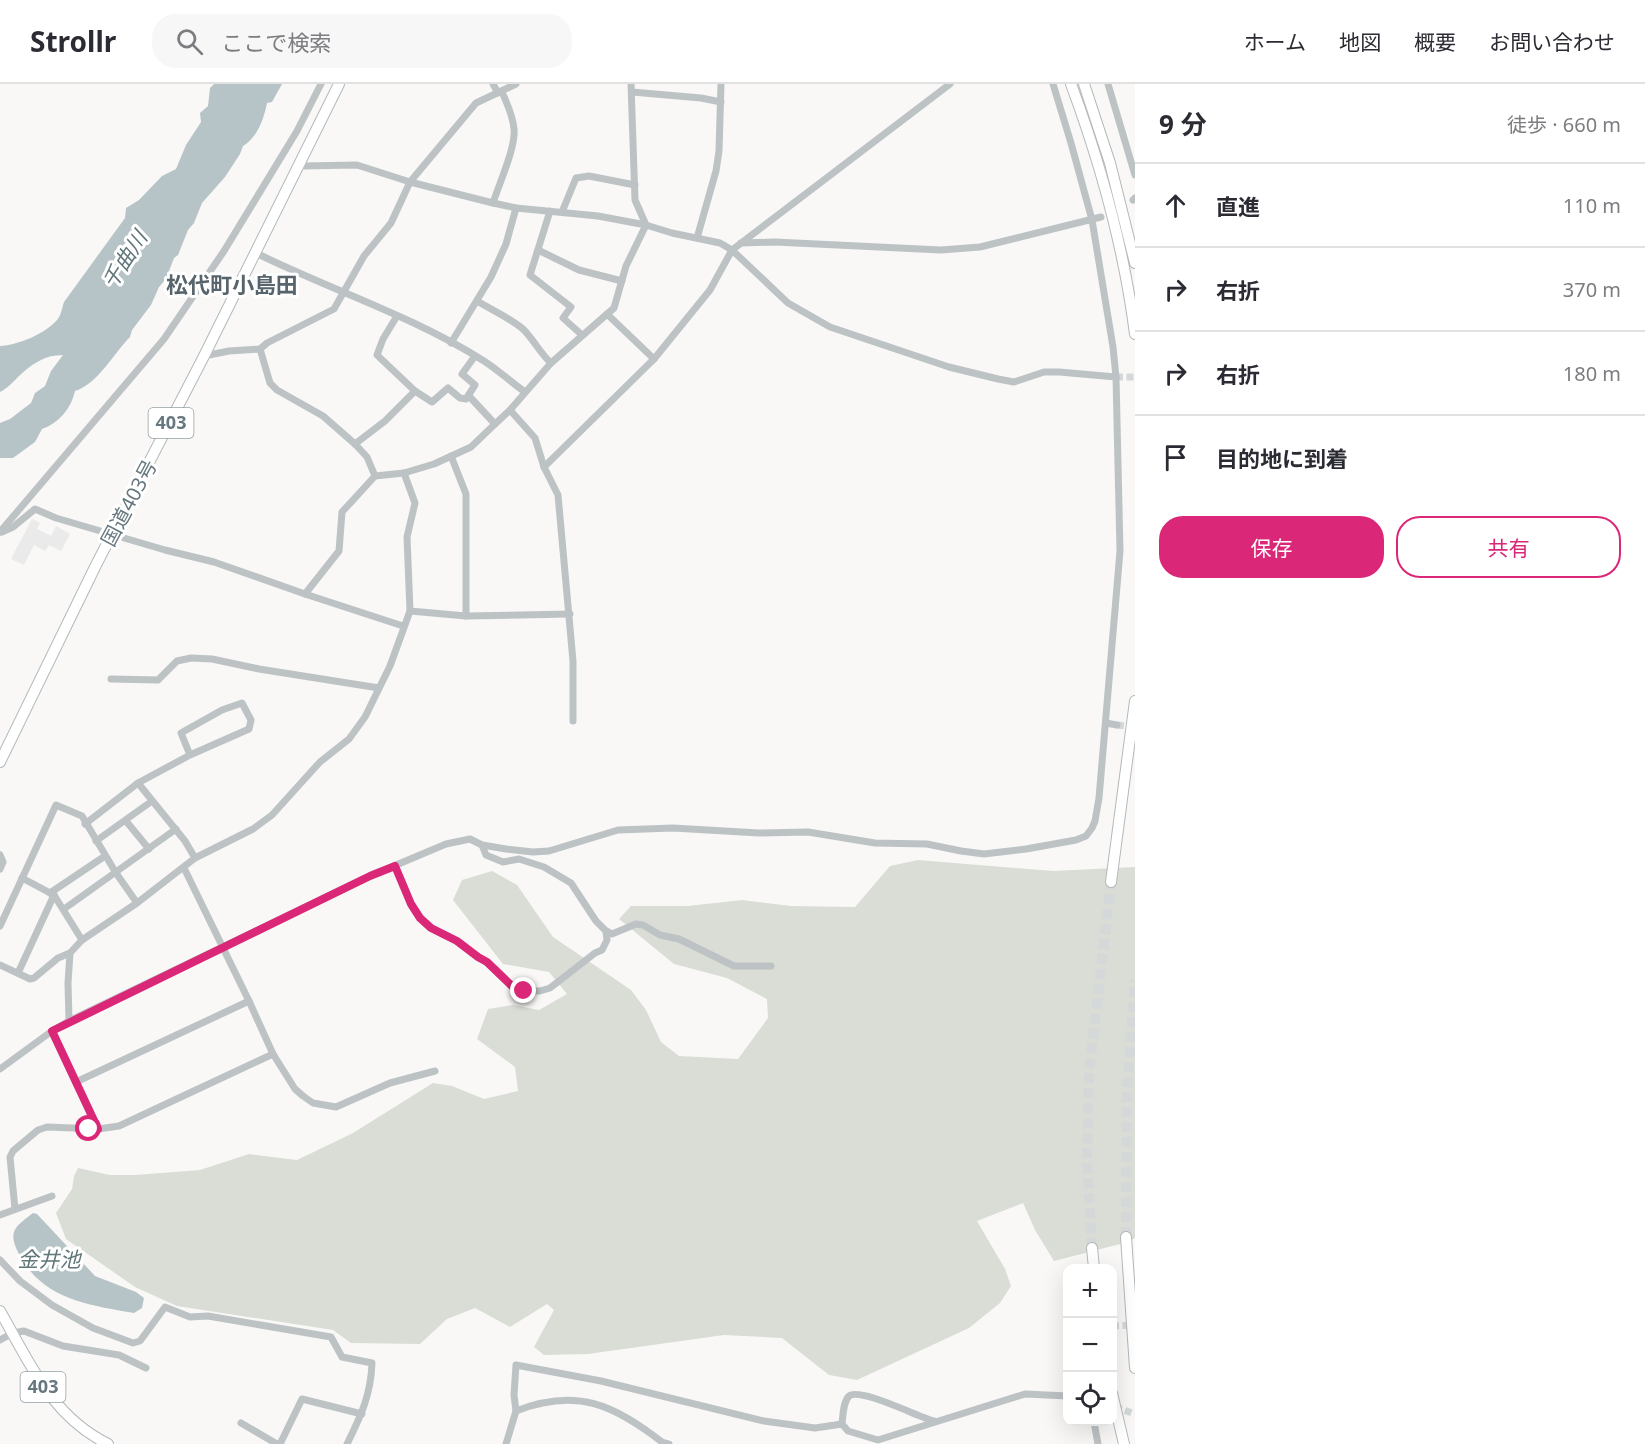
<!DOCTYPE html>
<html lang="ja">
<meta charset="utf-8">
<style>
body{margin:0;font-family:"Noto Sans","Noto Sans JP",sans-serif;background:#f7f7f7;color:#2b2b33}
.controls{position:absolute;right:18px;bottom:18px;display:grid;overflow:hidden;border-radius:12px;box-shadow:0 6px 24px #0002}
.controls button{width:54px;height:54px;display:grid;place-items:center;padding:0;border:0;border-bottom:2px solid #e1e1e2;background:#fff;color:#2b2b33;font:30px sans-serif}
.stop{position:absolute;width:18px;height:18px;margin:-14px;border:4px solid #db2777;border-radius:50%;background:#fff}
.stop.end{background:#db2777;border-color:#fff;box-shadow:0 2px 6px #0008}
.list{margin:0;padding:0;list-style:none}
h2{display:flex;justify-content:space-between;align-items:center;height:78px;margin:0;padding:0 24px;font-size:26px}
h2 small{font-size:20px;font-weight:400;color:#7c7c81}
.list li{display:grid;grid-template-columns:39px 1fr auto;gap:18px;align-items:center;box-sizing:border-box;height:84px;padding:0 24px;border-top:2px solid #e1e1e2}
.list b{display:block;font-size:22px;white-space:nowrap}
.list em{font-size:20px;font-style:normal;color:#7c7c81}
.actions{display:flex;gap:12px;padding:18px 24px}
.actions a{flex:1;padding:14px 0;border:2px solid #db2777;border-radius:24px;text-align:center;font-size:21px;color:#db2777}
.actions .main{background:#db2777;color:#fff}
.icon{flex:none;width:33px;height:33px;fill:none;stroke:currentColor;stroke-width:2;stroke-linecap:round;stroke-linejoin:round}
.map{position:relative;flex:none;width:1135px;height:1360px;overflow:hidden}
header{display:flex;align-items:center;gap:36px;box-sizing:border-box;height:84px;padding:0 30px;background:#fff;border-bottom:2px solid #e1e1e2}
header strong{font-size:28px}
nav{display:flex;gap:33px;margin-inline-start:auto;font-size:21px}
.search{width:420px;height:54px;background:#f7f7f7;display:flex;align-items:center;gap:15px;box-sizing:border-box;padding:0 21px;border-radius:24px;color:#7c7c81;font-size:22px}
main{display:flex}
aside{flex:1;background:#fff}
.map>svg:first-child{display:block}
.built{fill:#e9eae9}
.green{fill:#d9ddd6}
.water{fill:#b7c4c7}
.lines{fill:none;stroke-linecap:round;stroke-linejoin:round}
.minor-tunnel{stroke:#d4d8d8;stroke-width:7;stroke-dasharray:7 3.5;stroke-linecap:butt}
.highway-tunnel{stroke:#d4d8d8;stroke-width:10;stroke-dasharray:10 5;stroke-linecap:butt}
.highway-casing{stroke:#b3b8ba;stroke-width:12}
.minor{stroke:#bdc3c5;stroke-width:7}
.highway{stroke:#fff;stroke-width:10}
.route{stroke:#db2777;stroke-width:8}
.labels{text-anchor:middle;stroke-width:6;stroke-linejoin:round;paint-order:stroke}
.shield{fill:#fff;stroke:#94a0a5;stroke-width:1.5}
.shield-label{font-size:18px;font-weight:bold;fill:#66777f}
.street-label{font-size:20px;fill:#66777f;stroke:#fff}
.water-label{font-size:21px;font-style:italic;fill:#607679;stroke:#fff}
.quarter-label{font-size:22px;font-weight:bold;fill:#57646b;stroke:#fff}
</style>
<header>
<strong>Strollr</strong>
<div class="search"><svg class="icon" aria-label="search" viewBox="0 0 24 24"><circle cx="10" cy="10" r="6"/><path d="M15 15l6 6"/></svg>ここで検索</div>
<nav><a>ホーム</a><a>地図</a><a>概要</a><a>お問い合わせ</a></nav>
</header>
<main>
<div class="map">
<svg width="1135" height="1360" viewBox="0 0 1135 1360">
<rect width="100%" height="100%" fill="#f9f8f6"/>
<polygon class="built" points="32,435 40,439 37,445 51,452 56,442 70,450 61,467 49,461 45,467 34,461 24,481 11,475"/>
<polygon class="green" points="918,776 1053,787 1135,783 1135,1154 1128,1158 1054,1177 1035,1146 1023,1119 977,1137 1005,1185 1011,1202 1000,1219 969,1244 857,1296 829,1291 782,1254 724,1251 588,1270 544,1271 534,1263 554,1226 547,1220 510,1243 475,1224 447,1235 420,1260 351,1259 333,1246 177,1222 135,1203 66,1155 56,1129 72,1105 74,1092 78,1084 110,1091 135,1091 200,1086 249,1070 297,1076 353,1049 433,999 452,1002 484,1015 518,1007 515,983 477,955 488,925 513,921 539,926 567,910 549,888 503,880 453,816 462,796 492,787 517,801 553,853 631,906 646,926 661,958 679,972 738,975 768,934 767,915 727,894 674,880 619,835 631,822 688,822 742,816 791,822 855,823 890,782"/>
<g class="water">
<path d="M214,0H282L272,18L267,19C264,35 257,54 243,62L240,70L225,93L202,119L194,139L188,146L178,171L174,174L166,195L159,203L151,221L132,246L130,253C113,270 98,300 75,307C71,325 59,339 42,345L35,358L13,374H0V339L10,335L31,319L35,309L45,302L51,287L63,271C44,271 32,280 18,293C12,299 8,304 0,308V262C18,261 45,250 57,236C61,232 62,224 64,218L125,134L126,124L139,116L162,92L176,85L186,61L201,38L200,29L208,22L210,4Z"/>
<path d="M33,1129L37,1130L95,1192L136,1208L144,1214L142,1224L134,1229C88,1221 42,1215 19,1170C7,1147 15,1143 33,1129Z"/>
</g>
<g class="lines">
<g class="minor-tunnel">
<polyline points="1116,293 1135,293"/>
<polyline points="1117,641 1135,643"/>
<polyline points="1112,1242 1134,1241"/>
<polyline points="1115,1323 1135,1330"/>
</g>
<g class="highway-tunnel">
<polyline points="1126,1153 1127,1009 1135,896"/>
<polyline points="1092,1164 1087,1077 1089,989 1111,798"/>
</g>
<g class="highway-casing">
<g id="highway">
<path d="M1071,0C1101,81 1124,164 1135,250"/>
<polyline points="1084,0 1110,79 1135,179"/>
<polyline points="0,678 96,481 204,272 339,0"/>
<polyline points="1111,798 1135,617"/>
<polyline points="1126,1153 1135,1284"/>
<polyline points="1092,1164 1094,1184"/>
<path d="M0,1227C30,1279 51,1332 108,1360"/>
<polyline points="1112,1309 1124,1360"/>
</g>
</g>
<g class="minor">
<polyline points="493,0 498,9"/>
<polyline points="1108,0 1135,91"/>
<polyline points="632,8 701,14 721,18"/>
<polyline points="300,82 357,81 410,98 493,119 516,124 598,132 646,141 672,149 720,159 732,166 788,219 830,243 949,283 998,295 1014,298 1044,288 1059,288 1116,293"/>
<polyline points="1133,116 1135,114"/>
<path d="M493,119C499,100 516,63 514,45C513,32 507,19 502,8"/>
<polyline points="550,127 530,191 571,223 563,234 582,251"/>
<polyline points="562,128 576,94 589,92 635,101"/>
<polyline points="697,154 716,87 719,67 721,0"/>
<polyline points="741,159 775,158 941,166 980,163 1101,133"/>
<polyline points="538,166 579,186 622,197"/>
<path d="M256,169C331,206 413,232 484,277C498,286 511,298 525,308"/>
<path d="M477,217C492,226 510,234 523,245C534,256 540,269 551,279"/>
<polyline points="607,230 654,275"/>
<polyline points="451,259 491,193 506,160 516,124"/>
<polyline points="260,265 270,299 277,306 323,332 355,360 367,373 375,392 404,389 434,380 471,363 495,340 510,326 551,279 614,224 626,182 646,141 635,116 631,0"/>
<polyline points="204,272 229,267 260,265 267,259 334,225 364,172 391,139 410,98 476,19 516,0"/>
<polyline points="415,307 432,318 448,304 460,314 466,315 475,301 462,290 475,272"/>
<polyline points="469,312 495,340"/>
<polyline points="510,326 535,354 544,383 558,411 573,577 573,637"/>
<polyline points="355,360 385,337 415,307 377,271 383,255 397,232"/>
<polyline points="451,372 466,410 466,532"/>
<polyline points="544,383 654,275 710,206 732,166 950,0"/>
<polyline points="0,448 164,255 224,167 297,47 321,0"/>
<polyline points="2,448 13,443 35,425 56,434 165,466 214,478 305,510 403,542"/>
<polyline points="305,510 339,467 342,428 375,392"/>
<polyline points="410,527 466,532 570,530"/>
<polyline points="111,595 158,596 177,577 191,574 212,575 259,585 379,604"/>
<polyline points="1106,639 1117,641"/>
<polyline points="190,671 181,649 222,626 242,619 251,636 249,645 190,671 138,699 185,757 195,774"/>
<polyline points="126,737 149,765"/>
<polyline points="85,740 138,699"/>
<polyline points="96,757 152,717"/>
<polyline points="482,761 486,771 503,778 519,775 544,783 571,799 596,837 606,847 612,850 636,840 643,841 660,851 679,855 734,882 771,882"/>
<polyline points="0,771 3,778 0,785"/>
<polyline points="395,782 411,820 420,834 431,844 457,857 478,873 487,878 514,904 524,907 540,907 550,904 595,869 602,866 607,856 606,847"/>
<polyline points="184,784 249,917 273,970 295,1005 303,1012 313,1019 336,1023 390,999 435,987"/>
<polyline points="22,794 54,811 82,856"/>
<polyline points="50,809 105,772"/>
<polyline points="64,825 176,745"/>
<polyline points="0,842 56,721 82,732 116,789 137,819"/>
<polyline points="0,881 30,895 34,894 58,874 70,869 82,856 137,819 195,774 253,745 272,731 320,678 349,655 365,633 390,582 410,527 407,453 415,419 404,389"/>
<polyline points="18,889 54,811"/>
<polyline points="69,937 68,899 70,869"/>
<polyline points="52,947 98,1045"/>
<polyline points="0,985 52,947 69,937 370,792 446,760 470,755 482,761 506,765 533,768 549,767 618,746 673,744 759,749 808,748 875,759 927,760 961,767 984,770 1026,765 1076,756 1086,752 1092,744 1095,737 1099,714 1120,467 1116,293 1113,263 1092,136 1071,59 1053,0"/>
<polyline points="76,998 249,917"/>
<polyline points="15,1125 10,1073 13,1067 38,1046 47,1043 98,1045 119,1042 273,970"/>
<polyline points="0,1131 52,1112"/>
<path d="M0,1176L20,1197L52,1221L93,1244L133,1259L140,1257L165,1223L190,1233L208,1232L331,1253L342,1273L372,1279C371,1310 361,1332 347,1360"/>
<polyline points="0,1256 13,1249 24,1247 63,1262 119,1271 146,1284"/>
<path d="M516,1327C577,1303 614,1321 662,1358L669,1360"/>
<polyline points="1094,1338 1098,1360"/>
<polyline points="241,1339 277,1360"/>
<path d="M842,1340C843,1332 843,1318 849,1312C860,1303 918,1333 934,1337"/>
<polyline points="280,1360 302,1315 362,1330"/>
<polyline points="506,1360 516,1327 514,1311 516,1281 601,1297 764,1337 815,1344 842,1340 848,1347 878,1356 1025,1310 1068,1312"/>
</g>
<use href="#highway" class="highway"/>
</g>
<g class="lines">
<polyline class="route" points="89,1045 98,1045 52,947 370,792 395,782 411,820 420,834 431,844 457,857 478,873 487,878 514,904 524,907"/>
</g>
<g class="labels">
<g class="shield">
<rect x="148.5" y="324" width="45" height="30" rx="4.5"/>
<rect x="20.5" y="1288" width="45" height="30" rx="4.5"/>
</g>
<g class="shield-label">
<text x="171" y="345">403</text>
<text x="43" y="1309">403</text>
</g>
<g class="street-label">
<text transform="translate(129 419) rotate(-62)" y="7">国道403号</text>
</g>
<g class="water-label">
<text transform="translate(125 176) rotate(-57)" y="7">千曲川</text>
<text x="49" y="1183">金井池</text>
</g>
<g class="quarter-label">
<text x="232" y="209">松代町小島田</text>
</g>
</g>
</svg>
<div class="controls">
<button>+</button>
<button>−</button>
<button><svg class="icon" aria-label="locate" viewBox="0 0 24 24"><circle cx="12" cy="12" r="6"/><path d="M12 2v4M12 18v4M2 12h4M18 12h4"/></svg></button>
</div>
<div class="stop" style="left:89px;top:1045px"></div>
<div class="stop end" style="left:524px;top:907px"></div>
</div>
<aside>
<h2>9 分<small>徒歩 · 660 m</small></h2>
<ul class="list">
<li><svg class="icon" aria-label="ahead" viewBox="0 0 24 24"><path d="M12 20V5M6 11l6-6 6 6"/></svg><div><b>直進</b></div><em>110 m</em></li>
<li><svg class="icon" aria-label="right" viewBox="0 0 24 24"><path d="M7 20v-9h11M14 6l5 5-5 5"/></svg><div><b>右折</b></div><em>370 m</em></li>
<li><svg class="icon" aria-label="right" viewBox="0 0 24 24"><path d="M7 20v-9h11M14 6l5 5-5 5"/></svg><div><b>右折</b></div><em>180 m</em></li>
<li><svg class="icon" aria-label="arrive" viewBox="0 0 24 24"><path d="M6 21V4h12l-3 4 3 4H6"/></svg><div><b>目的地に到着</b></div></li>
</ul>
<div class="actions"><a class="main">保存</a><a>共有</a></div>
</aside>
</main>
